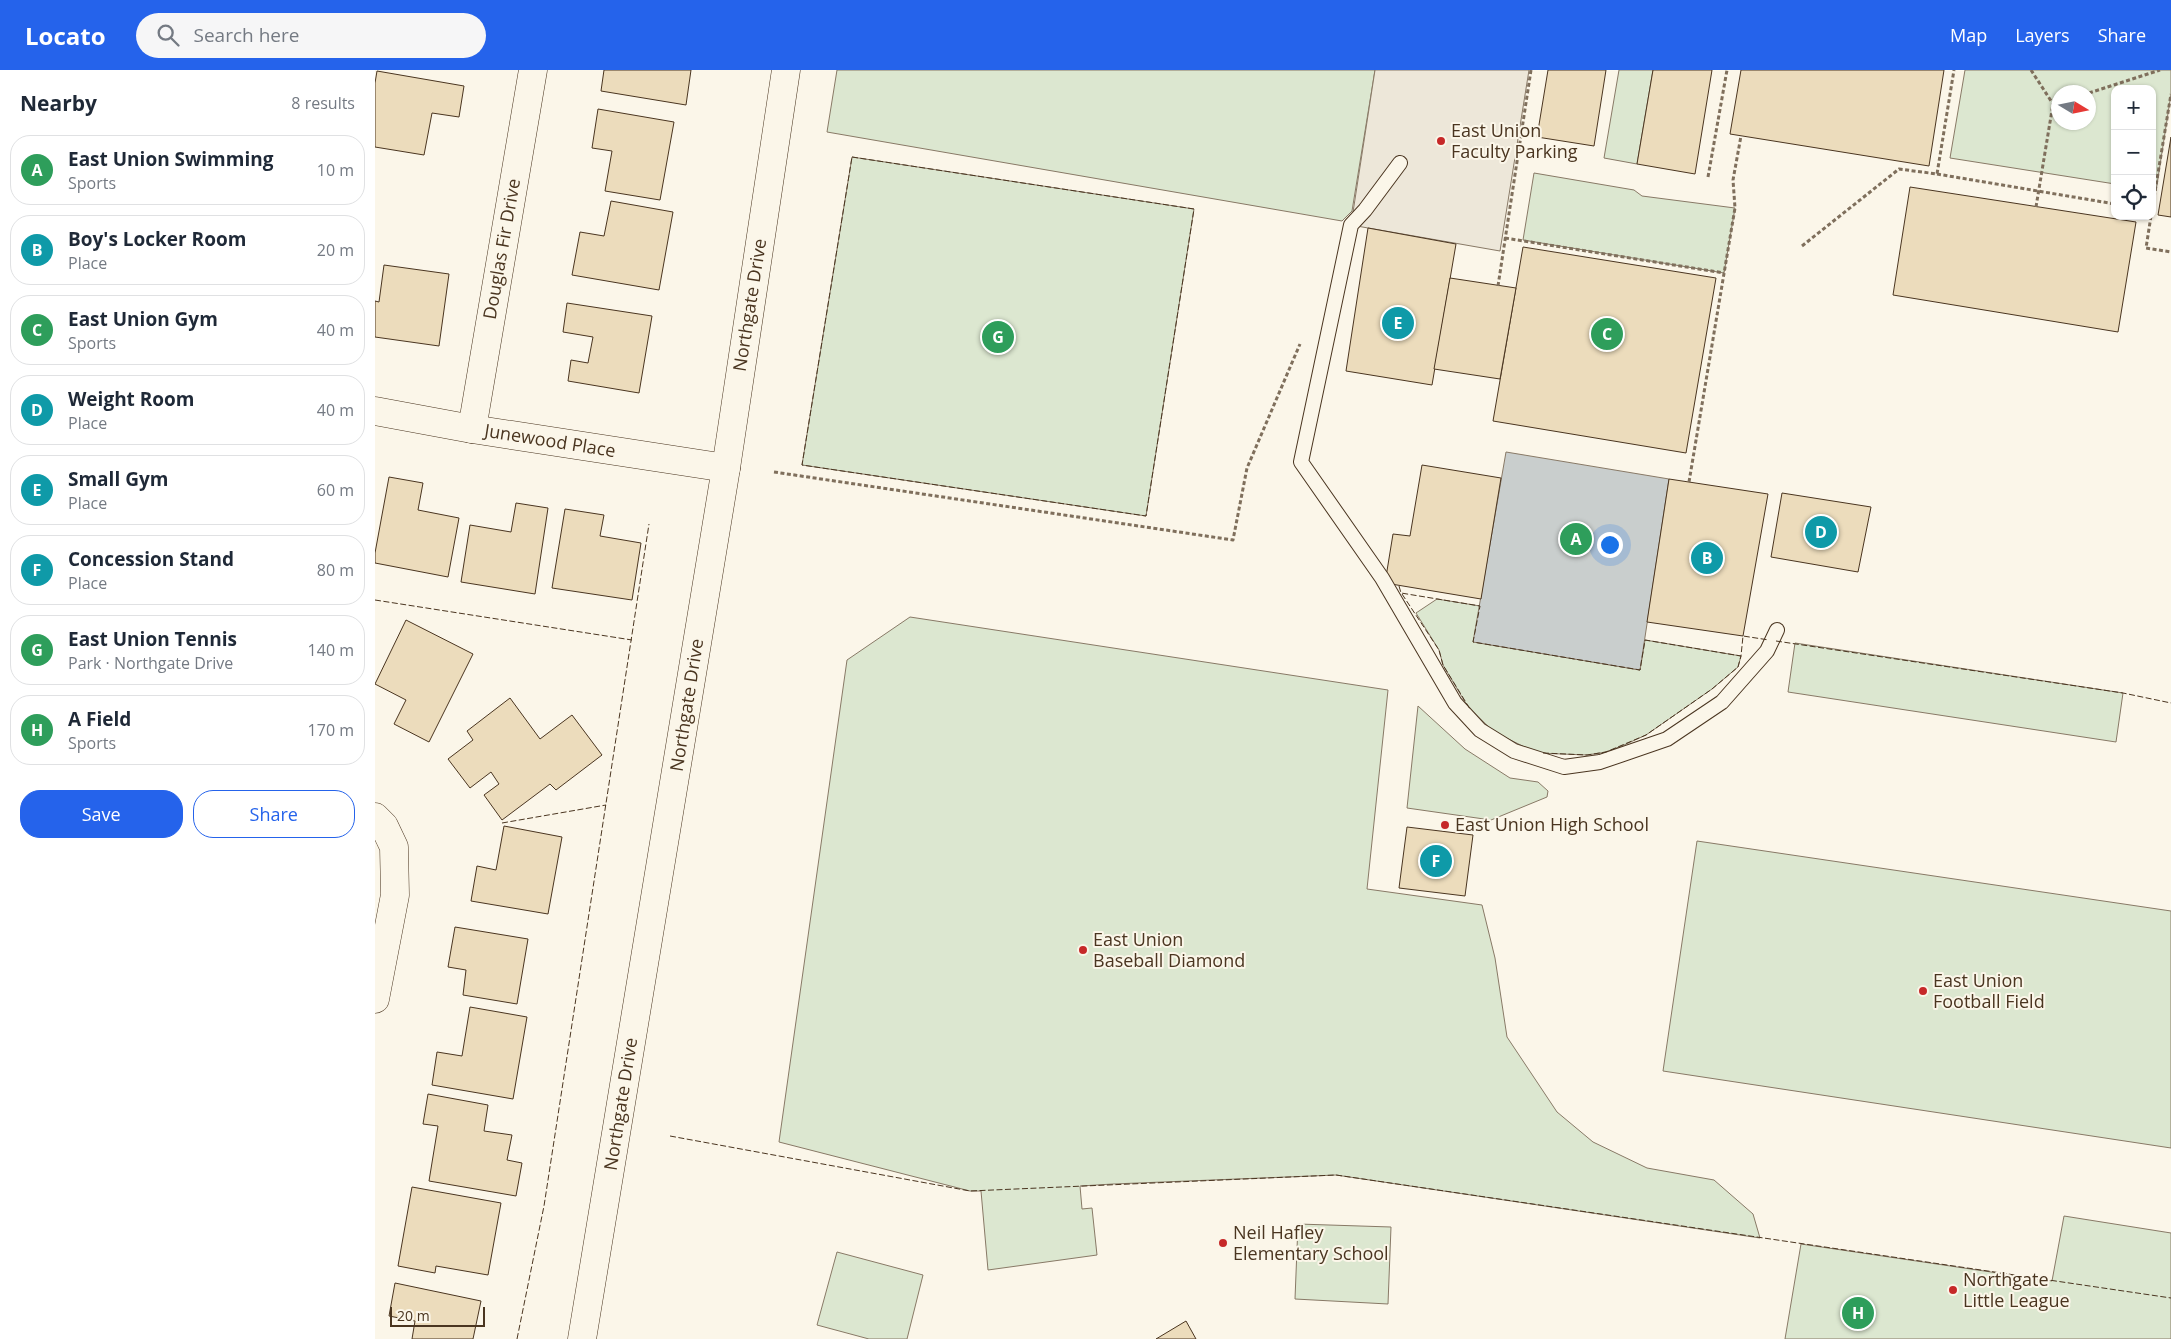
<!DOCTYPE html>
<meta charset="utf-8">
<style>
body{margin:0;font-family:"Open Sans",sans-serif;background:#f6f6f7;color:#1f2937}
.controls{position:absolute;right:15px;top:15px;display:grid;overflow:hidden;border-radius:10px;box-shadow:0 1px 4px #0004}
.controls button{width:45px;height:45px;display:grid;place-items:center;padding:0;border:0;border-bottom:1px solid #e0e1e3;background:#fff;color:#1f2937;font:25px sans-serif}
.compass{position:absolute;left:1676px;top:15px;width:45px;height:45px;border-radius:50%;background:#fff;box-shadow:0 1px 4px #0004;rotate:100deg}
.scale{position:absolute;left:15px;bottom:12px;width:95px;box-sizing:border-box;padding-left:5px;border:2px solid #4a3520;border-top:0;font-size:14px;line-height:18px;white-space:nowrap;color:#4a3520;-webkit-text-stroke:4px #fbf6e9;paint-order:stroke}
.you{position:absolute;left:1234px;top:474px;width:18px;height:18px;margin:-12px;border:4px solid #fff;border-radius:50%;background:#1a73e8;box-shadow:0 0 0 8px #1a73e833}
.badge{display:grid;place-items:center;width:32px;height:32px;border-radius:50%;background:#2563eb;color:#fff;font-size:16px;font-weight:700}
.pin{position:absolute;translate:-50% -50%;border:2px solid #fff;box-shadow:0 1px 5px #0006}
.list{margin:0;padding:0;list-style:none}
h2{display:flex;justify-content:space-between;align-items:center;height:65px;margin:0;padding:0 20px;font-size:21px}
h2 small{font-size:16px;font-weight:400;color:#747a83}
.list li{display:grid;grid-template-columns:32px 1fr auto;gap:15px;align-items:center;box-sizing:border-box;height:70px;margin:0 10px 10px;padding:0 10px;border:1px solid #e0e1e3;border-radius:20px}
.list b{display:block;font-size:19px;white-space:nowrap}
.list p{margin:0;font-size:16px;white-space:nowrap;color:#747a83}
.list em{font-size:16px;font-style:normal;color:#747a83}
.actions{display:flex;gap:10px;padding:15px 20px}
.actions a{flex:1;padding:11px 0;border:1px solid #2563eb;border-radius:20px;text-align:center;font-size:18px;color:#2563eb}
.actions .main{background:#2563eb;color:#fff}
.icon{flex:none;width:28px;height:28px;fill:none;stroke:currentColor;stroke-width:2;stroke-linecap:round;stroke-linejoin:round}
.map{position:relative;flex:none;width:1796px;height:1269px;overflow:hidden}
header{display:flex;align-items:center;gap:30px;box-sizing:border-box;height:70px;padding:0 25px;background:#2563eb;color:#fff}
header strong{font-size:24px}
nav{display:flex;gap:28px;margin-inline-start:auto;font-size:18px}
.search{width:350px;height:45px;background:#f6f6f7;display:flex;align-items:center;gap:12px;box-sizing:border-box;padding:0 18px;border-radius:28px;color:#747a83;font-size:19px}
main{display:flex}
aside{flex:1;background:#fff}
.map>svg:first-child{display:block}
.green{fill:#dce7d0;stroke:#887966;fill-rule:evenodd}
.parking{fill:#ede7d9;stroke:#887966}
.water{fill:#c9cecd;stroke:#887966}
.building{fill:#ecdcbc;stroke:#4a3520}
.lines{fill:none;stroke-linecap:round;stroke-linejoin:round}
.service-casing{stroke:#4a3520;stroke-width:16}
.minor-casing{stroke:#4a3520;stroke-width:29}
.tertiary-casing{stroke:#4a3520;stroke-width:29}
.path{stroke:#7f6f5c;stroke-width:3;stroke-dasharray:4 2.5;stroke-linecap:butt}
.service{stroke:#fbf6e9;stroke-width:14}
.minor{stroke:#fbf6e9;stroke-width:28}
.tertiary{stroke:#fbf6e9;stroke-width:28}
.fence{stroke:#4a3520;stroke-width:1;stroke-dasharray:6 2.5;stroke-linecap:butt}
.poi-dot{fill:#c62828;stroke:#fbf6e9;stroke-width:2}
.labels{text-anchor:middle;stroke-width:4;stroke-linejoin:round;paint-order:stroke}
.poi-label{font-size:18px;fill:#4a3520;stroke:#fbf6e9;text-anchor:start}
.street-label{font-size:18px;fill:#4a3520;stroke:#fbf6e9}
</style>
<header>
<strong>Locato</strong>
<div class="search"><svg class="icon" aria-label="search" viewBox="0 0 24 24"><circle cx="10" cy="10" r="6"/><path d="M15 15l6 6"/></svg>Search here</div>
<nav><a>Map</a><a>Layers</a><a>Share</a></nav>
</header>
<main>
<aside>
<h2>Nearby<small>8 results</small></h2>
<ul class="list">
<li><span class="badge" style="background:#2e9e5b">A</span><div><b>East Union Swimming</b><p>Sports</p></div><em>10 m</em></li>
<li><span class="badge" style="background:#0f9aa8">B</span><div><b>Boy's Locker Room</b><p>Place</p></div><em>20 m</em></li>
<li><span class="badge" style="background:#2e9e5b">C</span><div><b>East Union Gym</b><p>Sports</p></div><em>40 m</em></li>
<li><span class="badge" style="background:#0f9aa8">D</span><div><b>Weight Room</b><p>Place</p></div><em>40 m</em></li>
<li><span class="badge" style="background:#0f9aa8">E</span><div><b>Small Gym</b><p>Place</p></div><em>60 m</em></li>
<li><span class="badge" style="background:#0f9aa8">F</span><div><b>Concession Stand</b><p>Place</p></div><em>80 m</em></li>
<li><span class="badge" style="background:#2e9e5b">G</span><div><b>East Union Tennis</b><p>Park · Northgate Drive</p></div><em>140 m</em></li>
<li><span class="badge" style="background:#2e9e5b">H</span><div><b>A Field</b><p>Sports</p></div><em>170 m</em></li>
</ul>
<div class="actions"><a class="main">Save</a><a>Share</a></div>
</aside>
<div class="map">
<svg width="1796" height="1269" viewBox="0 0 1796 1269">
<rect width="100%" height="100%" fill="#fbf6e9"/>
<g class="green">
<polygon points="462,0 1000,0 977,141 967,151 452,62"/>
<polygon points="1244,0 1278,0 1262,94 1229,88"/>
<path d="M1590,0H1796V24L1781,121L1777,120V19H1740V114L1575,88ZM1684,22H1714V52H1684Z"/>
<polygon points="477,87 819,139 771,446 427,395"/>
<polygon points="1159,103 1259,120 1267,126 1360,138 1349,203 1148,170"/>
<polygon points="1062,529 1105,536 1099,572 1265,600 1270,570 1366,586 1363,597 1337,619 1271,665 1249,675 1231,682 1212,685 1162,683 1119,662 1093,637 1068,595 1064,580 1041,543"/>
<polygon points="535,547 1013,620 992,819 1107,835 1120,888 1132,967 1182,1042 1218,1072 1272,1098 1339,1110 1378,1144 1385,1168 961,1105 738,1114 705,1116 707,1139 717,1138 722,1185 613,1200 606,1121 595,1121 404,1072 472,590"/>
<polygon points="1420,573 1748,623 1741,672 1413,622"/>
<polygon points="1043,636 1090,679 1135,708 1163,712 1173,721 1172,727 1116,750 1032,738"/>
<polygon points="1322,771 1796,841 1796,1078 1288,1001"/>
<polygon points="1689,1146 1796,1163 1796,1269 1410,1269 1426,1174 1677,1211"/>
<polygon points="923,1154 1016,1157 1013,1234 920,1229"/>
<polygon points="462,1182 548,1205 532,1269 494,1269 442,1255"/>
</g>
<polygon class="parking" points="1000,0 1154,0 1125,181 976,155"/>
<polygon class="water" points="1131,382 1294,409 1265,600 1098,572"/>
<g class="building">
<polygon points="229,0 316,0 311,35 226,21"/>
<polygon points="1173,0 1231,0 1219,76 1162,67"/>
<polygon points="1278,0 1337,0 1320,104 1262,94"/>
<polygon points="1366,0 1569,0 1554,96 1355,64"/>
<polygon points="2,1 89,16 84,47 57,43 49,85 0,77 0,13"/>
<polygon points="223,39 299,52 285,130 230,121 237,81 217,78"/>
<polygon points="1796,67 1796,147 1783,145"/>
<polygon points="1535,117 1761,152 1743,262 1518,225"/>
<polygon points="236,131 298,142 284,220 197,205 205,162 229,166"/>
<polygon points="993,158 1081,174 1057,315 971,301"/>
<polygon points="1148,177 1341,208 1311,383 1118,351"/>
<polygon points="9,195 74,204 64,276 0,267 0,231 4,232"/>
<polygon points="1075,208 1141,218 1125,309 1059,299"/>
<polygon points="192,233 277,246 264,323 193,311 196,290 213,293 218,267 188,262"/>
<polygon points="1047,395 1126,408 1106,529 1010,513 1018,464 1035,466"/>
<polygon points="14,407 48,413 43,440 84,448 73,507 0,493 0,483"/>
<polygon points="1294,409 1393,424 1368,566 1272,552"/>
<polygon points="1407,423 1496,437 1483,502 1396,487"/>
<polygon points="141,433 173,438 160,524 86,512 95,455 136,462"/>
<polygon points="190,439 229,445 225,466 266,473 257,530 177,518"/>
<polygon points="31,550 98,584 54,672 19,654 31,630 0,614"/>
<polygon points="135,628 165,669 197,645 227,685 181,720 175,714 127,750 109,725 124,714 116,702 95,718 73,689 98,670 92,661"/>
<polygon points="129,756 187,767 173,844 96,831 102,796 121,800"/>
<polygon points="1032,757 1098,765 1090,826 1024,818"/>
<polygon points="80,857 153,869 142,934 88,925 91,900 73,897"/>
<polygon points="95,937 152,947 138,1029 57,1015 62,982 87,986"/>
<polygon points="53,1024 113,1035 109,1061 137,1065 132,1090 147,1093 141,1126 54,1111 63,1056 48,1054"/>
<polygon points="37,1117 126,1133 113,1205 61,1196 60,1203 23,1196"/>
<polygon points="20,1213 106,1231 98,1269 37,1269 40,1251 14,1246"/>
<polygon points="811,1251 821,1269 781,1269"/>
</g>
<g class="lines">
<g class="service-casing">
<polyline id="service" points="1025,93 990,140 976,155 926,392 1007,508 1080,633 1105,660 1139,681 1189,697 1225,692 1292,669 1347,632 1392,581 1402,560"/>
</g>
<g class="minor-casing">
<g id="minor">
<polyline points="0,341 97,359 351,398"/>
<polyline points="97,359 158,0"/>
<polyline points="0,747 9,756 19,777 20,825 0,929"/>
</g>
</g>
<g class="tertiary-casing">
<polyline id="tertiary" points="207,1269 351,398 411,0"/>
</g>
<g class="path">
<polyline points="1656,0 1678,34 1684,32"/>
<polyline points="1714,23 1785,0"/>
<polyline points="1562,104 1740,134"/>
<polyline points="1333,107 1352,0"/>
<polyline points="1661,137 1678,34"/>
<polyline points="1777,140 1796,24"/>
<polyline points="1776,146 1771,178 1796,182"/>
<polyline points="1130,168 1349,203"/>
<polyline points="1427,176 1524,99 1562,104 1579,0"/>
<polyline points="1123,216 1156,0"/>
<polyline points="399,402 858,470 872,398 925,274"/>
<polyline points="1314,412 1360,138 1358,110 1366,66"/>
</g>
<use href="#service" class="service"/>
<use href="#minor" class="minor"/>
<use href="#tertiary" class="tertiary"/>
<g class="fence">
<polygon points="477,87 819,139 771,446 427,395"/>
<polyline points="1024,516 1026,523 1105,536 1098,572 1265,600 1270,570 1366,586 1368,566 1394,570"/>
<polyline points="1027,524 1064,580 1068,595 1095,639"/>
<polyline points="0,530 257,570"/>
<polyline points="1401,571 1748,623 1796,633"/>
<polyline points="1168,683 1212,685 1231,682 1271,665 1337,619 1363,597 1366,586"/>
<polyline points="127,753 231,735"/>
<polyline points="295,1066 595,1121 961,1105 1796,1228"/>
<polyline points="142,1269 169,1136 274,454"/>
</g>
</g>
<g class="poi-dot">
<circle cx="1066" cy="71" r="5"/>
<circle cx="1070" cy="755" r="5"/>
<circle cx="708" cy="880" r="5"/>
<circle cx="1548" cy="921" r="5"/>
<circle cx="848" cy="1173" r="5"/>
<circle cx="1578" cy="1220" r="5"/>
</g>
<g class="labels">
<g class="poi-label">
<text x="1076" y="67">East Union<tspan x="1076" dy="21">Faculty Parking</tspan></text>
<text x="1080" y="761">East Union High School</text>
<text x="718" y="876">East Union<tspan x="718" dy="21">Baseball Diamond</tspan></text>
<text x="1558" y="917">East Union<tspan x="1558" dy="21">Football Field</tspan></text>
<text x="858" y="1169">Neil Hafley<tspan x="858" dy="21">Elementary School</tspan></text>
<text x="1588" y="1216">Northgate<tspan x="1588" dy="21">Little League</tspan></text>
</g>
<g class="street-label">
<text transform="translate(127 179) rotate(-80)" y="6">Douglas Fir Drive</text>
<text transform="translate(375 235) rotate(-81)" y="6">Northgate Drive</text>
<text transform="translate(175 371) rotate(9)" y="6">Junewood Place</text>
<text transform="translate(312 635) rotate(-81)" y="6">Northgate Drive</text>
<text transform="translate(246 1034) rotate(-81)" y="6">Northgate Drive</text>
</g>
</g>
</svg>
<div class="controls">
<button>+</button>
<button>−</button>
<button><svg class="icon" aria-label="locate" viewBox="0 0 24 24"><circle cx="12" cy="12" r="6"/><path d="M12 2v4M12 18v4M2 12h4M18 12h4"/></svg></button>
</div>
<svg class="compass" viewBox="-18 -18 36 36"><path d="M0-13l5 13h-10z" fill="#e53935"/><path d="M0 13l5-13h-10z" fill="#747a83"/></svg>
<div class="scale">20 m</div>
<div class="you"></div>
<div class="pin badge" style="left:1201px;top:469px;background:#2e9e5b">A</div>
<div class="pin badge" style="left:1332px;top:488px;background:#0f9aa8">B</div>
<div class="pin badge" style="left:1232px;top:264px;background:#2e9e5b">C</div>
<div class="pin badge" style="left:1446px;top:462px;background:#0f9aa8">D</div>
<div class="pin badge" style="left:1023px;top:253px;background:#0f9aa8">E</div>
<div class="pin badge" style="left:1061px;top:791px;background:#0f9aa8">F</div>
<div class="pin badge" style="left:623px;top:267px;background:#2e9e5b">G</div>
<div class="pin badge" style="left:1483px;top:1243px;background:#2e9e5b">H</div>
</div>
</main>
